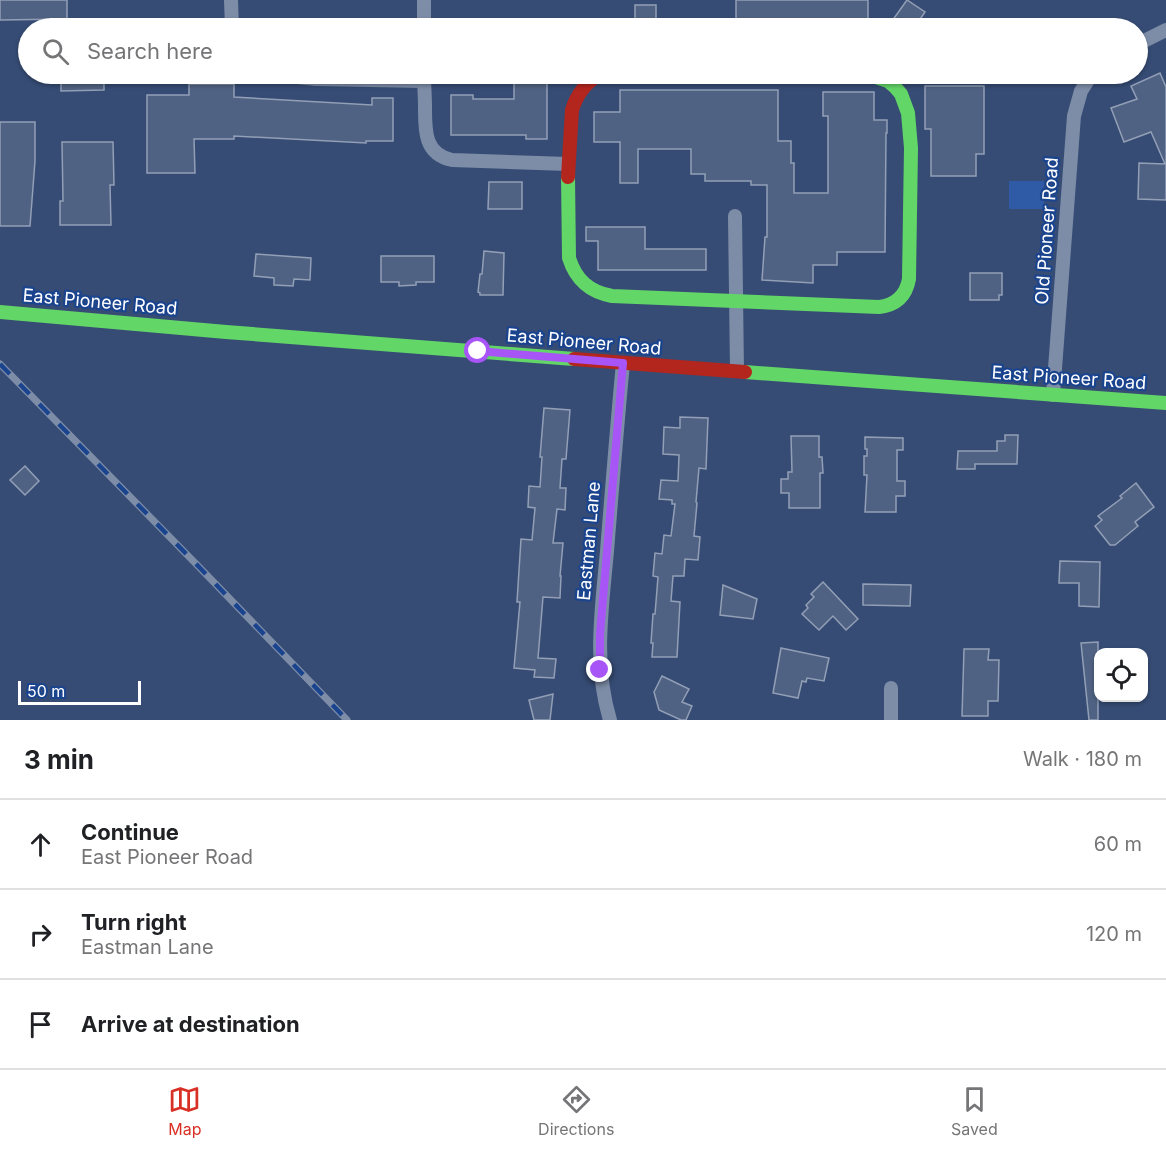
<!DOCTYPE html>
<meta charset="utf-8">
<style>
body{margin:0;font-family:Inter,sans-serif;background:#f6f6f6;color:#202124}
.controls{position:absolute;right:18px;bottom:18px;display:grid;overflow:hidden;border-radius:12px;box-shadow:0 2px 4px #0004}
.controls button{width:54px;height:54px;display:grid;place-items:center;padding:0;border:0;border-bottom:2px solid #e0e0e0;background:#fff;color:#202124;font:30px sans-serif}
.scale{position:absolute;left:18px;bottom:15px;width:123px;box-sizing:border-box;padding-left:6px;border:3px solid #fff;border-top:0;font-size:16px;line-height:21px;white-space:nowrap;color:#fff;-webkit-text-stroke:4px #1b448f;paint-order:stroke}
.stop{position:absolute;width:18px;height:18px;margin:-14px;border:4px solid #a855f7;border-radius:50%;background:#fff}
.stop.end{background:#a855f7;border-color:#fff;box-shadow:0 2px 6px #0008}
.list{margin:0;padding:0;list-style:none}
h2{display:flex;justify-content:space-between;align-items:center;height:78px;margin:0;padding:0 24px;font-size:26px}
h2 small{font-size:20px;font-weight:400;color:#757577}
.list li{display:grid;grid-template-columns:39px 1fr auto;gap:18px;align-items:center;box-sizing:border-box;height:90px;padding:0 24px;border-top:2px solid #e0e0e0}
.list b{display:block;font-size:22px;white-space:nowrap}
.list p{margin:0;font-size:20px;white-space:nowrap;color:#757577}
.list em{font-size:20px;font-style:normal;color:#757577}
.icon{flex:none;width:33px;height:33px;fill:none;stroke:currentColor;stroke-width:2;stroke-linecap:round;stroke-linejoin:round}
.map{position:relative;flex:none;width:1166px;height:720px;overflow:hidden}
.search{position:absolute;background:#fff;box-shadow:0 2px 4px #0004;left:18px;right:18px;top:18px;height:66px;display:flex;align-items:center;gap:15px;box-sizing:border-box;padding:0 21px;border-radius:33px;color:#757577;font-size:22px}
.sheet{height:348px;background:#fff}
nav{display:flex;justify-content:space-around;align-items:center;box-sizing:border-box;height:84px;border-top:2px solid #e0e0e0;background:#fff;font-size:16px;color:#757577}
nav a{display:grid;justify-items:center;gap:3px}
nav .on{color:#d93025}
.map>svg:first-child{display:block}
.green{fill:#2f5aa5}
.building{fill:#506283;stroke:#929fb6;stroke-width:1.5}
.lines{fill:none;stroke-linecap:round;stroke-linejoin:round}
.street{stroke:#7d8da8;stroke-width:14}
.fast{stroke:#63d668;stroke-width:14}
.jam{stroke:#b3261e;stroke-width:14}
.rail-casing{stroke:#7e8da7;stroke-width:7}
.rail{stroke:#1b448f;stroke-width:4.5;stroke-dasharray:14;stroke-linecap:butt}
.route{stroke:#a855f7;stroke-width:8}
.labels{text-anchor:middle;stroke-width:4.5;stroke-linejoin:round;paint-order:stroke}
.street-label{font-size:18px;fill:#fff;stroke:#1b448f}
</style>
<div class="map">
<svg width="1166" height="720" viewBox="0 0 1166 720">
<rect width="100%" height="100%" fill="#364c74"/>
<rect class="green" x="1009" y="181" width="35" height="28"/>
<g class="building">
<polygon points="0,0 67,0 67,19 0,20"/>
<rect x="736" y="0" width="132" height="28"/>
<polygon points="907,0 925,12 914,28 887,28"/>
<rect x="635" y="5" width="21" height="23"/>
<polygon points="1160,73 1166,87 1166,200 1138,199 1139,163 1165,164 1151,132 1124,142 1111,108 1137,99 1131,86"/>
<polygon points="514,74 547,74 547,139 526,139 526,135 451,135 451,95 473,95 473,99 514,99"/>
<polygon points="104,76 104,90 61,91 61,77"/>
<polygon points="189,84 234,84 234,97 372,105 372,98 393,98 393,141 366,141 366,143 234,136 234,139 194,139 195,173 147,173 147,95 189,95"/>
<polygon points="925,86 984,86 984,154 976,154 976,176 931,176 931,129 925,129"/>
<polygon points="620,90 778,90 778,141 791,141 791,163 794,163 794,193 828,193 828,116 823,116 823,92 874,92 874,120 887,120 887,133 886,133 885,252 837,252 837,265 813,265 813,283 762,280 765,237 767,237 767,185 751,185 751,181 705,181 705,174 691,174 691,149 638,149 638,183 620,183 620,142 594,142 594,112 620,112"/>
<polygon points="0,122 35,122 35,161 30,226 0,226"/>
<polygon points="62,142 113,142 114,185 110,185 111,225 60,225 60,201 63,201"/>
<polygon points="489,182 522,182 522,209 488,209"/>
<polygon points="586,227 645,227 645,249 706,249 706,270 598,270 598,241 586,241"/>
<polygon points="484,251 504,253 503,295 480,295 480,293 478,292 480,274 482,274"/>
<polygon points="256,254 311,258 310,280 294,279 293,286 274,285 274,278 254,276"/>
<polygon points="381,256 434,256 434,282 416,282 416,285 399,286 399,282 381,282"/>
<polygon points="970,273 1002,273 1002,295 999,295 999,300 970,300"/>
<polygon points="544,408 570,410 566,459 562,459 560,488 566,488 565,510 557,509 553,543 563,543 560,576 561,576 560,598 543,597 538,658 556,659 554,678 534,677 535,670 514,668 520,602 517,602 521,539 532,540 535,508 528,507 529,486 540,487 542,457 540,457"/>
<polygon points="680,417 708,418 706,469 699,468 696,502 697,503 694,536 700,537 698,560 685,559 684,576 673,576 671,601 680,602 677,657 652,657 653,643 651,643 653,614 655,614 658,577 653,576 655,553 662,554 664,535 671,536 675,504 672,504 672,500 659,499 661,480 678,481 679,455 663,454 664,427 680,428"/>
<polygon points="1005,435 1018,435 1017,464 975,464 975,469 957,469 958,451 997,451 997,441 1005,441"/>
<polygon points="791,436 819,436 819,457 822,457 823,473 820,473 820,508 789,508 789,493 781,493 781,479 788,479 788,472 792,472"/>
<polygon points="865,437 903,438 903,450 897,450 897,481 905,481 905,496 896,496 896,512 865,512 867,475 864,475 864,456 867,456 867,449 865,449"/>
<polygon points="25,466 39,481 25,495 10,480"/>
<polygon points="1136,483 1154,507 1135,522 1138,526 1115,545 1110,545 1095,526 1102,520 1098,516 1122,498 1120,496"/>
<polygon points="1060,561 1100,562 1099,607 1079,606 1079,583 1059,583"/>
<polygon points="823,582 858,619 846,630 833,616 819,630 802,614 808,608 806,605 814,597 811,594"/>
<polygon points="863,584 911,585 910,606 863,605"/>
<polygon points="723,585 757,599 753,619 720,615"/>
<polygon points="1098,642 1098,720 1089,720 1081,643"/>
<polygon points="781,648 829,658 824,681 807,678 806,682 802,681 798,698 773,693"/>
<polygon points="964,649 989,649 988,660 999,660 998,701 988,701 988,716 962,716"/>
<polygon points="662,676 689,689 682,702 692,706 686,720 681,720 659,710 654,692"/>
<polygon points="553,694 550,720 534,720 529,700"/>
</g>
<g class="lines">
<g class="street">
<polyline points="231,0 232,28"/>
<polyline points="424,0 424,28"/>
<polyline points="1138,44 1166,30"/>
<polyline points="268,74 316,79 424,81"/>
<path d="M424,74C424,85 425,96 425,107C425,130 424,154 452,160L568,164"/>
<polyline points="735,216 737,371"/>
<polyline points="1053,395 1074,116 1081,91 1092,74"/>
<path d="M610,720C593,665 602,608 607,551C612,489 617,426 623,363"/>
<polyline points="891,720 891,688"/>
</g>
<g class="fast">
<path d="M568,177L569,258C576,280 589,292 612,296L879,307C896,305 906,296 909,279L911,148L908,113L901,94L895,87L888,81L870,75H794"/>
<polyline points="0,312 226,332 574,359"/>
<polyline points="745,372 1166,403"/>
</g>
<g class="jam">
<polyline points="600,74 794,75"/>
<path d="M568,177L572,110C577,94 585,83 600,74"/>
<polyline points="574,359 745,372"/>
</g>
<g class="rail-casing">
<polyline id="rail" points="0,364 201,569 347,720"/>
</g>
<use href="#rail" class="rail"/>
</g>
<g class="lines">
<polyline class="route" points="478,351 623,363 600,634 600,670"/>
</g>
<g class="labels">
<g class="street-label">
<text transform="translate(1047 231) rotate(-86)" y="6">Old Pioneer Road</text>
<text transform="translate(100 302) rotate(5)" y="6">East Pioneer Road</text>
<text transform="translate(584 342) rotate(5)" y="6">East Pioneer Road</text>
<text transform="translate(1069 378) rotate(4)" y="6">East Pioneer Road</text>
<text transform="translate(589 541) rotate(-85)" y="6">Eastman Lane</text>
</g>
</g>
</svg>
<div class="controls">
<button><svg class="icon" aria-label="locate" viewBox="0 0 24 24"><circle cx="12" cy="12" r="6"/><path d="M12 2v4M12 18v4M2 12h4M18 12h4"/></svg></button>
</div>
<div class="scale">50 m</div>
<div class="stop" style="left:478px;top:351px"></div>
<div class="stop end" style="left:600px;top:670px"></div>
<div class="search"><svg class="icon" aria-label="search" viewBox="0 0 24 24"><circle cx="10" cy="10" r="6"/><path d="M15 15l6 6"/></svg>Search here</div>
</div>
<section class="sheet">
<h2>3 min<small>Walk · 180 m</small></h2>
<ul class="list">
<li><svg class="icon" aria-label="ahead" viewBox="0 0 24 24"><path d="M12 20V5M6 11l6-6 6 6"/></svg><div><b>Continue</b><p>East Pioneer Road</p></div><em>60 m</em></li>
<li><svg class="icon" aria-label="right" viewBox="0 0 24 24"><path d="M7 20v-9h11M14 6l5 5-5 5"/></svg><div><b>Turn right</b><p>Eastman Lane</p></div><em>120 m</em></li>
<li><svg class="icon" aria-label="arrive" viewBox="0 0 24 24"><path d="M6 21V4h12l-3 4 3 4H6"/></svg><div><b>Arrive at destination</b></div></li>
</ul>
</section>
<nav>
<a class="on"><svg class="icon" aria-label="map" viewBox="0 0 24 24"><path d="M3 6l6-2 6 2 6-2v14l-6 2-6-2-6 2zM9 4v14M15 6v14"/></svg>Map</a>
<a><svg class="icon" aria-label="directions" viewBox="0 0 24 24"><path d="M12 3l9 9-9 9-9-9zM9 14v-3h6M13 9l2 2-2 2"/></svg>Directions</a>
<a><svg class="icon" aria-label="saved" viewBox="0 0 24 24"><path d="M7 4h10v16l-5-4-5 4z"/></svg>Saved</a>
</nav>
